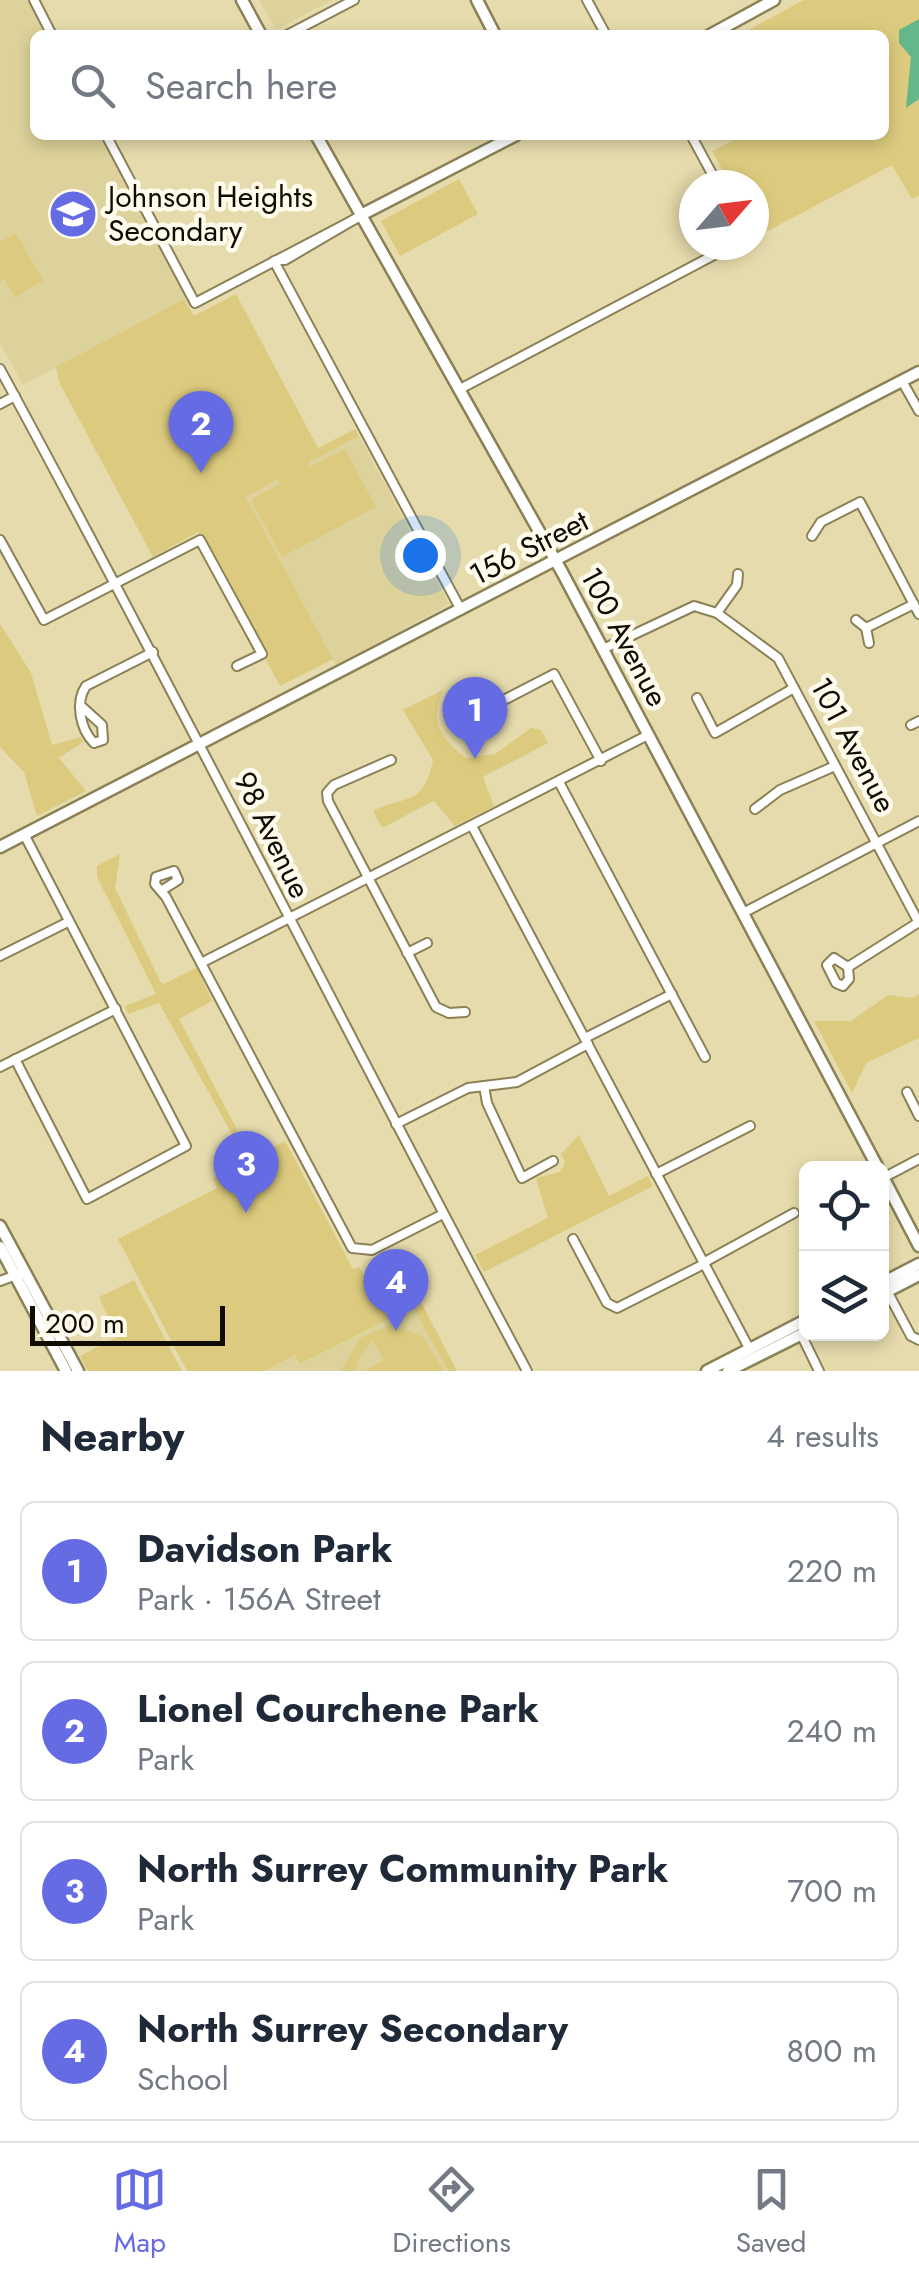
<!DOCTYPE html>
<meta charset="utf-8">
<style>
body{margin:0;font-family:Jost,sans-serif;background:#f6f6f7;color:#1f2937}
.controls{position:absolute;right:30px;bottom:30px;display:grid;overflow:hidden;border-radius:15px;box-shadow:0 5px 15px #0003}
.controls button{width:90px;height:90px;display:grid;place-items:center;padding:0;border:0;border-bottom:2px solid #e0e1e3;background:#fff;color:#1f2937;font:50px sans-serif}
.compass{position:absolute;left:679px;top:170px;width:90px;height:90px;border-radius:50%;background:#fff;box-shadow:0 5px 15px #0003;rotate:62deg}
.scale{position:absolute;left:30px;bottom:25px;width:195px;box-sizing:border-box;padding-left:10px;border:5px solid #100c00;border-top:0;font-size:28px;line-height:35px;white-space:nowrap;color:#100c00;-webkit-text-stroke:8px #fefbed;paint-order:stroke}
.you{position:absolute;left:420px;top:555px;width:35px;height:35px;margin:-25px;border:8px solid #fff;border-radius:50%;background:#1a73e8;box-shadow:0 0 0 15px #1a73e833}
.badge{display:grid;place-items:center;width:65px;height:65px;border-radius:50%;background:#656be3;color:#fff;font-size:32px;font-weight:700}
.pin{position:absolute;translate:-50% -82px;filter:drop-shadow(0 2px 5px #0008)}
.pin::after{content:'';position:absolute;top:52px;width:35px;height:30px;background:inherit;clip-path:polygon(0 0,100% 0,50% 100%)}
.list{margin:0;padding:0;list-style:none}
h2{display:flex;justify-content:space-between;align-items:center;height:130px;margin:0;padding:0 40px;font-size:42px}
h2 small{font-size:32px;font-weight:400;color:#747a83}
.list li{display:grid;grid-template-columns:65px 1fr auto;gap:30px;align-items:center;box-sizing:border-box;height:140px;margin:0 20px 20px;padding:0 20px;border:2px solid #e0e1e3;border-radius:15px}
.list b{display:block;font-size:38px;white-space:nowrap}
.list p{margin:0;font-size:32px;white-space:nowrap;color:#747a83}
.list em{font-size:32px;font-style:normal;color:#747a83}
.icon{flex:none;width:55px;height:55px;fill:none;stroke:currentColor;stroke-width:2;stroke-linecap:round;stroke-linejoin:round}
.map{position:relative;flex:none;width:919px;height:1371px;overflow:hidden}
.search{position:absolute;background:#fff;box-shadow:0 5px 15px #0003;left:30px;right:30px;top:30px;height:110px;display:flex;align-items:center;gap:25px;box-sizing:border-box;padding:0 35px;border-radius:15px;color:#747a83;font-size:38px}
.sheet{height:770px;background:#fff}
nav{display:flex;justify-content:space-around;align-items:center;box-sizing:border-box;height:140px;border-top:2px solid #e0e1e3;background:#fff;font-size:28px;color:#747a83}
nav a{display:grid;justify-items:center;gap:5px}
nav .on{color:#656be3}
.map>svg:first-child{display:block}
.built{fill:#ddd29b}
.green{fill:#dccb7e}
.water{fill:#64b788}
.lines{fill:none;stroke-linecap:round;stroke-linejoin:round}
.street-casing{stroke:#8b8156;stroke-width:12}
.secondary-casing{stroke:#8b8156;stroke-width:15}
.street{stroke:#fff;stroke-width:8}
.secondary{stroke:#fff;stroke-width:10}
.labels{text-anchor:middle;stroke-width:9;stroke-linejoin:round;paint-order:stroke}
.poi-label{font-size:30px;fill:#100c00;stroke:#fefbed;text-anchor:start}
.street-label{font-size:30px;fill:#100c00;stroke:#fefbed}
</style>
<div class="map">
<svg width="919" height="1371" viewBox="0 0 919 1371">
<rect width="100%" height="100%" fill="#e5dbac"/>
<g class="built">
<polygon points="0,0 27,0 47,35 35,35 35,135 102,135 191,295 23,385 0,343"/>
<polygon points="259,0 332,0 276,30"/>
<polygon points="359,436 449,604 336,665 246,497"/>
<polygon points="414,1307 448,1371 265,1371 296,1355 301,1364"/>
</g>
<g class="green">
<polygon points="804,0 919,0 919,195 912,199 892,165 758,236 754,228 754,185 731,185 712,151 744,135 884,135 884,35 739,35"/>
<polygon points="459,179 478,214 400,256 381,221"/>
<polygon points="16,233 43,281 15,297 5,279 0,281 0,242"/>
<polygon points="236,294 318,448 355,429 359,436 310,462 307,468 345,449 376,507 282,557 251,500 281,483 277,480 246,497 333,659 280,686 198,532 153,557 59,382 56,367 184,299 194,316"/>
<polygon points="0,624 31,673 52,745 81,737 83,742 59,758 86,791 37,816 24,772 0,747"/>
<path d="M443,690C429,722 440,737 466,758L495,754L531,728L541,730L548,743L483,777L494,806L455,826L434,801L382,828L373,811C406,794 423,808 433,760L403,710Z"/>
<polygon points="120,854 115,888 160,981 164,984 197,967 212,1001 179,1019 252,1158 285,1141 353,1269 359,1267 378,1302 412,1285 457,1371 448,1371 413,1307 300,1364 295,1355 265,1371 187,1371 118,1239 217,1188 213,1178 247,1161 159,1003 128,1014 125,1006 156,994 97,877 97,866"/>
<polygon points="919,994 919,1038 866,1063 852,1093 814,1021 851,1021 888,995 912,998"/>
<polygon points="579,1135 609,1196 648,1176 653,1186 484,1272 475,1255 548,1218 536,1178 560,1172 565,1162 561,1154"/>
<polygon points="134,1280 182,1371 88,1371 80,1356 117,1337 99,1297"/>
<polygon points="390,1325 422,1336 444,1371 364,1371 384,1360 373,1340 360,1356 356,1371 341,1371 360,1338"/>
</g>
<polygon class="water" points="919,19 919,99 906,108 911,57 899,43 899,30"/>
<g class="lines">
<g class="street-casing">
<g id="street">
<polyline points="34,0 52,35"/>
<polyline points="587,0 606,35"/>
<polyline points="287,35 354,0"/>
<polyline points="106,135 195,303 357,218"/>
<polyline points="691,135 718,185"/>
<polyline points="277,260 285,260 360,216"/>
<polyline points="274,261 461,610"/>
<path d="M0,369C180,700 349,1038 527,1371"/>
<polyline points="902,381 919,411"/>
<polyline points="460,389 733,245"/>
<polyline points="0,404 15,396"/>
<polyline points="812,536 821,522 860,502 919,614"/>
<polyline points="0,540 44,620 200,540 262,654 237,666"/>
<polyline points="717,613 737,585 738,574"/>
<polyline points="856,620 866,628 869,643"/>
<polyline points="866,628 914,604"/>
<polyline points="603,649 694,606 717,613 778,658 919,923"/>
<polyline points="697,698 715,733 794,688"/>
<path d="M81,706L102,725L103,740L94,743C80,729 75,702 86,686L153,652"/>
<polyline points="475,715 554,674 601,761"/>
<polyline points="911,725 919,721"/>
<polyline points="391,760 334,785 327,793 328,801 436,1007 449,1013 465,1012"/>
<polyline points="559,782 705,1057"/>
<polyline points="755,809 780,790 835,766"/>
<polyline points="472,826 750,1350"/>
<polyline points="161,891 178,880 174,871 156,877 155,884 166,897 352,1248 372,1250 443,1214"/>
<polyline points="743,913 919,821"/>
<polyline points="407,953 427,943"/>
<polyline points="0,956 68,922"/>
<polyline points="201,963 648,735"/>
<polyline points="848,967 849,979 843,986 836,983 827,965 834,958 848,967 919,922"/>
<polyline points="585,1038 672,994"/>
<polyline points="15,1059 87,1199 186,1146 24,834"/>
<polyline points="0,1067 116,1009"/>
<polyline points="484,1086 487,1103 522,1178 553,1161"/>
<polyline points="907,1092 919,1116"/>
<polyline points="396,1124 468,1088 517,1082 588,1044"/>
<polyline points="656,1174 750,1126"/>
<polyline points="883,1178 919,1159"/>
<polyline points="573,1239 607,1303 617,1308 704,1264"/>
<polyline points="703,1263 794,1213"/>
<polyline points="0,1281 19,1274"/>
<polyline points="887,1291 911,1336 919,1340"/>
<polyline points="801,1334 819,1371"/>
</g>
</g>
<g class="secondary-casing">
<g id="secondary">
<polyline points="242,0 261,35"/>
<polyline points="477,0 495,35"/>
<polyline points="710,35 774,0"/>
<polyline points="316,135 562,572 878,1168"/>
<polyline points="361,215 516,135"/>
<polyline points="0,847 919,372"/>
<polyline points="882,1175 919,1246"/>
<polyline points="0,1226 78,1371"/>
<polyline points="0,1247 66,1371"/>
<polyline points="882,1283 919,1264"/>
<polyline points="882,1294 919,1275"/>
<polyline points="707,1371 806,1320"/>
<polyline points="728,1371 806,1332"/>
</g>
</g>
<use href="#street" class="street"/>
<use href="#secondary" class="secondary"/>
</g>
<defs>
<g id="school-disc" transform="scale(2.5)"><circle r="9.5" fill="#656be3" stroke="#fefbed"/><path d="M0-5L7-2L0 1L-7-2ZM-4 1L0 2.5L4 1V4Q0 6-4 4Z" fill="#fff"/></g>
</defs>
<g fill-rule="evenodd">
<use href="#school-disc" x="73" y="214"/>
</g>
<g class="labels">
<g class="poi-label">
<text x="108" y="207">Johnson Heights<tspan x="108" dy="34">Secondary</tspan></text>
</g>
<g class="street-label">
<text transform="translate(529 548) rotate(-27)" y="10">156 Street</text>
<text transform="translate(624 637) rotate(62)" y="10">100 Avenue</text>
<text transform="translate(853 745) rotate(62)" y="10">101 Avenue</text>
<text transform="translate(272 835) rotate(64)" y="10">98 Avenue</text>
</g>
</g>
</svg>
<div class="controls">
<button><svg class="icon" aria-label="locate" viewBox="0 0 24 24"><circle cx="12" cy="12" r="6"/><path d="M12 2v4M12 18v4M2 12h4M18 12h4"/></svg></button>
<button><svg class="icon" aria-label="layers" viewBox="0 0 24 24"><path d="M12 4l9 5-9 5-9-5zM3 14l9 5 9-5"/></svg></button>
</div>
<svg class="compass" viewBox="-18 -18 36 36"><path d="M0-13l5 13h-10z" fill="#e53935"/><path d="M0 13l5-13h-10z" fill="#747a83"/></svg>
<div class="scale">200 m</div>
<div class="you"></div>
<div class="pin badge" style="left:475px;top:759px">1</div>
<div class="pin badge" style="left:201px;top:473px">2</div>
<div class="pin badge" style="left:246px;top:1213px">3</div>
<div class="pin badge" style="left:396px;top:1331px">4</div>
<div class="search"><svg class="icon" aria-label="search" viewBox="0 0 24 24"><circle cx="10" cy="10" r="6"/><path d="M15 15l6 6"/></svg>Search here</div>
</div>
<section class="sheet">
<h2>Nearby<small>4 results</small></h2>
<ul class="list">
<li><span class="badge">1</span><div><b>Davidson Park</b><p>Park · 156A Street</p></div><em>220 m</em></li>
<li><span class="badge">2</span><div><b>Lionel Courchene Park</b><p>Park</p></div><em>240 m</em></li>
<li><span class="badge">3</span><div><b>North Surrey Community Park</b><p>Park</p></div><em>700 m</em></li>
<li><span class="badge">4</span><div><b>North Surrey Secondary</b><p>School</p></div><em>800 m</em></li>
</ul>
</section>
<nav>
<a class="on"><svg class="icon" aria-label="map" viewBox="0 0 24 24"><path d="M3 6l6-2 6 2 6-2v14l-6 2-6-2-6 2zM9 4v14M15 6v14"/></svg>Map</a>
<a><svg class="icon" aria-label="directions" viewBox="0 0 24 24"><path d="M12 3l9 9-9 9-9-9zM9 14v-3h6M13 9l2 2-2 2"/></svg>Directions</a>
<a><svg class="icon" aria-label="saved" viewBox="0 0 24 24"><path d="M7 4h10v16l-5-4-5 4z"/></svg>Saved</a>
</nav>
